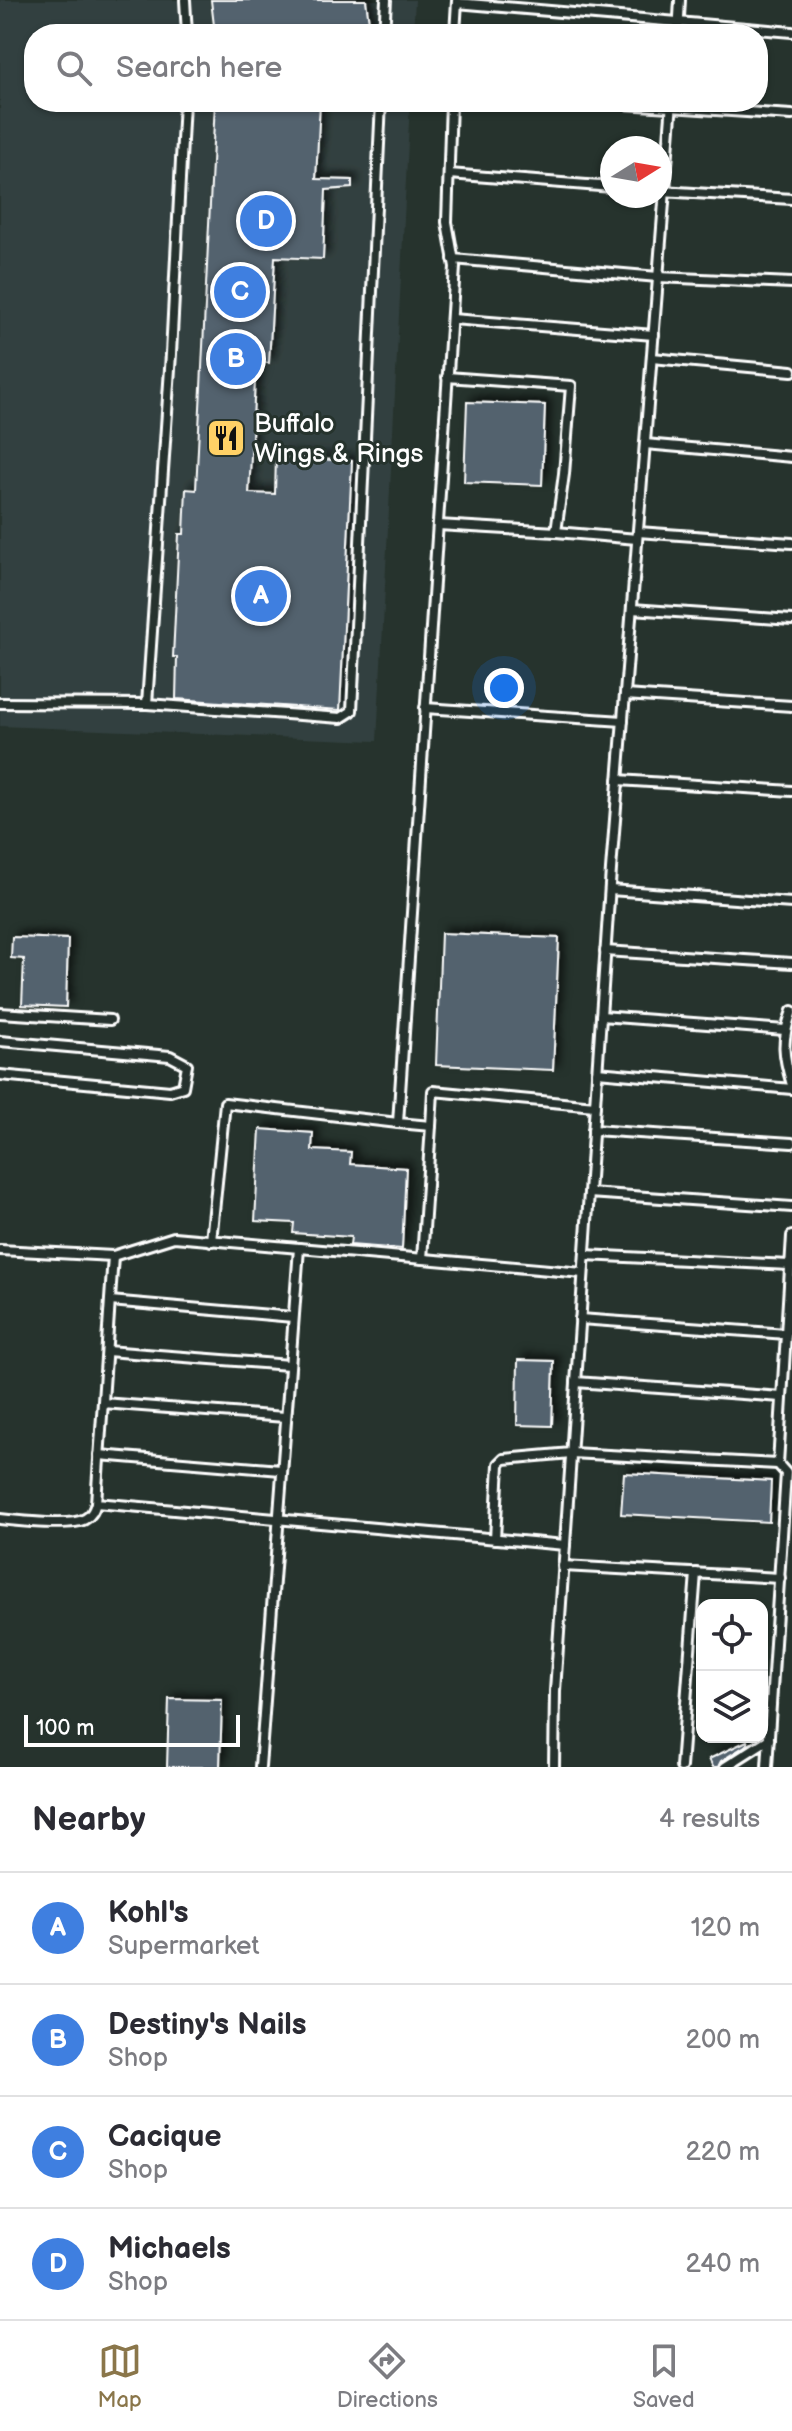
<!DOCTYPE html>
<style>
body{margin:0;font-family:"Balsamiq Sans",sans-serif;background:#f7f7f7;color:#2b2b33}
.controls{position:absolute;right:24px;bottom:24px;display:grid;overflow:hidden;border-radius:16px;box-shadow:0 2px 6px #0004}
.controls button{width:72px;height:72px;display:grid;place-items:center;padding:0;border:0;border-bottom:2px solid #e1e1e2;background:#fff;color:#2b2b33;font:40px sans-serif}
.compass{position:absolute;left:600px;top:136px;width:72px;height:72px;border-radius:50%;background:#fff;box-shadow:0 2px 6px #0004;rotate:79deg}
.scale{position:absolute;left:24px;bottom:20px;width:216px;box-sizing:border-box;padding-left:8px;border:4px solid #fff;border-top:0;font-size:22px;line-height:28px;white-space:nowrap;color:#fff;-webkit-text-stroke:6px #26332d;paint-order:stroke}
.you{position:absolute;left:504px;top:688px;width:28px;height:28px;margin:-20px;border:6px solid #fff;border-radius:50%;background:#1a73e8;box-shadow:0 0 0 12px #1a73e833}
.badge{display:grid;place-items:center;width:52px;height:52px;border-radius:50%;background:#8a764a;color:#fff;font-size:26px;font-weight:700}
.pin{position:absolute;translate:-50% -50%;border:4px solid #fff;box-shadow:0 2px 8px #0006}
.list{margin:0;padding:0;list-style:none}
h2{display:flex;justify-content:space-between;align-items:center;height:104px;margin:0;padding:0 32px;font-size:34px}
h2 small{font-size:26px;font-weight:400;color:#7c7c81}
.list li{display:grid;grid-template-columns:52px 1fr auto;gap:24px;align-items:center;box-sizing:border-box;height:112px;padding:0 32px;border-top:2px solid #e1e1e2}
.list b{display:block;font-size:30px;white-space:nowrap}
.list p{margin:0;font-size:26px;white-space:nowrap;color:#7c7c81}
.list em{font-size:26px;font-style:normal;color:#7c7c81}
.icon{flex:none;width:44px;height:44px;fill:none;stroke:currentColor;stroke-width:2;stroke-linecap:round;stroke-linejoin:round}
.map{position:relative;flex:none;width:792px;height:1767px;overflow:hidden}
.search{position:absolute;background:#fff;box-shadow:0 2px 6px #0004;left:24px;right:24px;top:24px;height:88px;display:flex;align-items:center;gap:20px;box-sizing:border-box;padding:0 28px;border-radius:32px;color:#7c7c81;font-size:30px}
.sheet{height:552px;background:#fff}
nav{display:flex;justify-content:space-around;align-items:center;box-sizing:border-box;height:112px;border-top:2px solid #e1e1e2;background:#fff;font-size:22px;color:#7c7c81}
nav a{display:grid;justify-items:center;gap:4px}
nav .on{color:#8a764a}
.map>svg:first-child{display:block}
.built{fill:#334140}
.building{fill:#52626e;stroke:#fff;stroke-width:2;filter:url(#shadow)}
.lines{fill:none;stroke-linecap:round;stroke-linejoin:round}
.service-casing{stroke:#fff;stroke-width:14}
.service{stroke:#26332d;stroke-width:8}
.labels{text-anchor:middle;stroke-width:6;stroke-linejoin:round;paint-order:stroke}
.poi-label{font-size:26px;fill:#fff;stroke:#26332d;text-anchor:start}
</style>
<div class="map">
<svg width="792" height="1767" viewBox="0 0 792 1767">
<defs>
<filter id="shadow"><feDropShadow dx="5.5" dy="-5.5" stdDeviation="4" flood-color="#0009"/></filter>
</defs>
<rect width="100%" height="100%" fill="#26332d"/>
<filter id="ink" filterUnits="userSpaceOnUse"><feTurbulence type="fractalNoise" baseFrequency=".0125" numOctaves="2"/><feDisplacementMap in="SourceGraphic" scale="16" xChannelSelector="R" yChannelSelector="G"/><feConvolveMatrix kernelMatrix="1 2 1 2 8 2 1 2 1" color-interpolation-filters="sRGB"/></filter>
<g filter="url(#ink)">
<polygon class="built" points="0,0 415,0 413,34 34,34 34,102 410,102 377,741 0,726"/>
<g class="building">
<polygon points="211,0 366,0 370,30 340,34 215,34"/>
<polygon points="215,102 320,102 316,179 352,180 352,188 326,190 323,259 275,257 269,363 256,362 249,493 275,494 276,457 352,461 340,710 176,699 177,657 173,657 179,534 184,534 186,489 196,490"/>
<polygon points="467,402 545,405 542,485 464,482"/>
<polygon points="441,933 559,938 553,1070 436,1065"/>
<polygon points="12,937 68,939 66,1007 22,1005 24,959 11,958"/>
<polygon points="260,1129 313,1133 312,1150 351,1152 350,1164 406,1168 402,1249 350,1245 351,1237 293,1233 294,1223 255,1221"/>
<polygon points="518,1360 554,1361 552,1426 517,1425"/>
<polygon points="624,1473 771,1481 769,1522 621,1514"/>
<polygon points="169,1699 222,1700 220,1767 167,1767"/>
<polygon points="747,1741 748,1744 721,1761 718,1767 713,1767 709,1759"/>
</g>
<g class="lines">
<g class="service-casing">
<g id="service">
<polyline points="185,0 187,34"/>
<polyline points="457,3 792,32"/>
<polyline points="384,34 386,0"/>
<polyline points="455,34 457,1"/>
<polyline points="678,34 680,0"/>
<polyline points="593,102 792,115"/>
<polyline points="449,174 612,187"/>
<polyline points="661,191 792,199"/>
<polyline points="453,259 658,277 792,283"/>
<polyline points="452,319 654,335"/>
<polyline points="652,358 792,371"/>
<polyline points="645,444 792,457"/>
<polyline points="438,525 556,532 564,474 571,386 447,377"/>
<polyline points="556,532 637,539"/>
<polyline points="638,532 792,543"/>
<polyline points="632,609 792,620"/>
<polyline points="625,695 792,706"/>
<polyline points="0,703 147,704 171,354 184,102"/>
<polyline points="147,704 341,718 352,711 381,102"/>
<polyline points="425,708 623,721"/>
<polyline points="618,780 792,791"/>
<polyline points="610,890 792,903"/>
<polyline points="605,951 792,963"/>
<path d="M792,1011C781,1041 783,1055 792,1085"/>
<polyline points="0,1013 110,1020"/>
<polyline points="601,1016 785,1030"/>
<polyline points="0,1041 170,1056 187,1065 183,1087 170,1091 0,1075"/>
<polyline points="597,1072 792,1089"/>
<polyline points="431,1126 433,1091 595,1106"/>
<polyline points="593,1130 792,1143"/>
<polyline points="589,1193 792,1207"/>
<polyline points="211,1241 225,1103 398,1123"/>
<polyline points="0,1250 113,1256 174,1237 583,1273"/>
<polyline points="585,1255 790,1265"/>
<polyline points="113,1256 96,1503 565,1545"/>
<polyline points="422,1259 431,1126 398,1123 455,267 447,222 451,102"/>
<polyline points="110,1301 293,1317"/>
<polyline points="580,1319 786,1334"/>
<polyline points="107,1351 289,1365"/>
<polyline points="576,1382 782,1397"/>
<polyline points="103,1403 285,1417"/>
<polyline points="99,1455 281,1470"/>
<path d="M0,1519C18,1521 72,1527 85,1519C92,1515 94,1510 96,1503"/>
<polyline points="495,1539 499,1464 504,1459 571,1453 778,1464"/>
<polyline points="563,1566 780,1578"/>
<polyline points="260,1767 299,1248"/>
<polyline points="554,1767 555,1691 611,870 672,102"/>
<polyline points="681,1767 696,1573"/>
<polyline points="725,1767 769,1739"/>
<polyline points="767,1767 786,1473 778,1464 792,1236"/>
</g>
</g>
<use href="#service" class="service"/>
</g>
</g>
<defs>
<g id="restaurant-square" transform="scale(2)"><rect x="-9" y="-9" width="18" height="18" rx="4" fill="#ffd166" stroke="#26332d"/><path d="M-5-6h1v4h1v-4h1v4h1v-4h1v5L-1.5 .5V6h-2V.5L-5-1ZM5-6V6H3V1.5H1.5Q1.5-4 5-6Z" fill="#111"/></g>
</defs>
<g fill-rule="evenodd">
<use href="#restaurant-square" x="226" y="438"/>
</g>
<g class="labels">
<g class="poi-label">
<text x="254" y="432">Buffalo<tspan x="254" dy="30">Wings &amp; Rings</tspan></text>
</g>
</g>
</svg>
<div class="controls">
<button><svg class="icon" aria-label="locate" viewBox="0 0 24 24"><circle cx="12" cy="12" r="6"/><path d="M12 2v4M12 18v4M2 12h4M18 12h4"/></svg></button>
<button><svg class="icon" aria-label="layers" viewBox="0 0 24 24"><path d="M12 4l9 5-9 5-9-5zM3 14l9 5 9-5"/></svg></button>
</div>
<svg class="compass" viewBox="-18 -18 36 36"><path d="M0-13l5 13h-10z" fill="#e53935"/><path d="M0 13l5-13h-10z" fill="#7c7c81"/></svg>
<div class="scale">100 m</div>
<div class="you"></div>
<div class="pin badge" style="left:261px;top:596px;background:#3f7fe0">A</div>
<div class="pin badge" style="left:236px;top:359px;background:#3f7fe0">B</div>
<div class="pin badge" style="left:240px;top:292px;background:#3f7fe0">C</div>
<div class="pin badge" style="left:266px;top:221px;background:#3f7fe0">D</div>
<div class="search"><svg class="icon" aria-label="search" viewBox="0 0 24 24"><circle cx="10" cy="10" r="6"/><path d="M15 15l6 6"/></svg>Search here</div>
</div>
<section class="sheet">
<h2>Nearby<small>4 results</small></h2>
<ul class="list">
<li><span class="badge" style="background:#3f7fe0">A</span><div><b>Kohl's</b><p>Supermarket</p></div><em>120 m</em></li>
<li><span class="badge" style="background:#3f7fe0">B</span><div><b>Destiny's Nails</b><p>Shop</p></div><em>200 m</em></li>
<li><span class="badge" style="background:#3f7fe0">C</span><div><b>Cacique</b><p>Shop</p></div><em>220 m</em></li>
<li><span class="badge" style="background:#3f7fe0">D</span><div><b>Michaels</b><p>Shop</p></div><em>240 m</em></li>
</ul>
</section>
<nav>
<a class="on"><svg class="icon" aria-label="map" viewBox="0 0 24 24"><path d="M3 6l6-2 6 2 6-2v14l-6 2-6-2-6 2zM9 4v14M15 6v14"/></svg>Map</a>
<a><svg class="icon" aria-label="directions" viewBox="0 0 24 24"><path d="M12 3l9 9-9 9-9-9zM9 14v-3h6M13 9l2 2-2 2"/></svg>Directions</a>
<a><svg class="icon" aria-label="saved" viewBox="0 0 24 24"><path d="M7 4h10v16l-5-4-5 4z"/></svg>Saved</a>
</nav>
